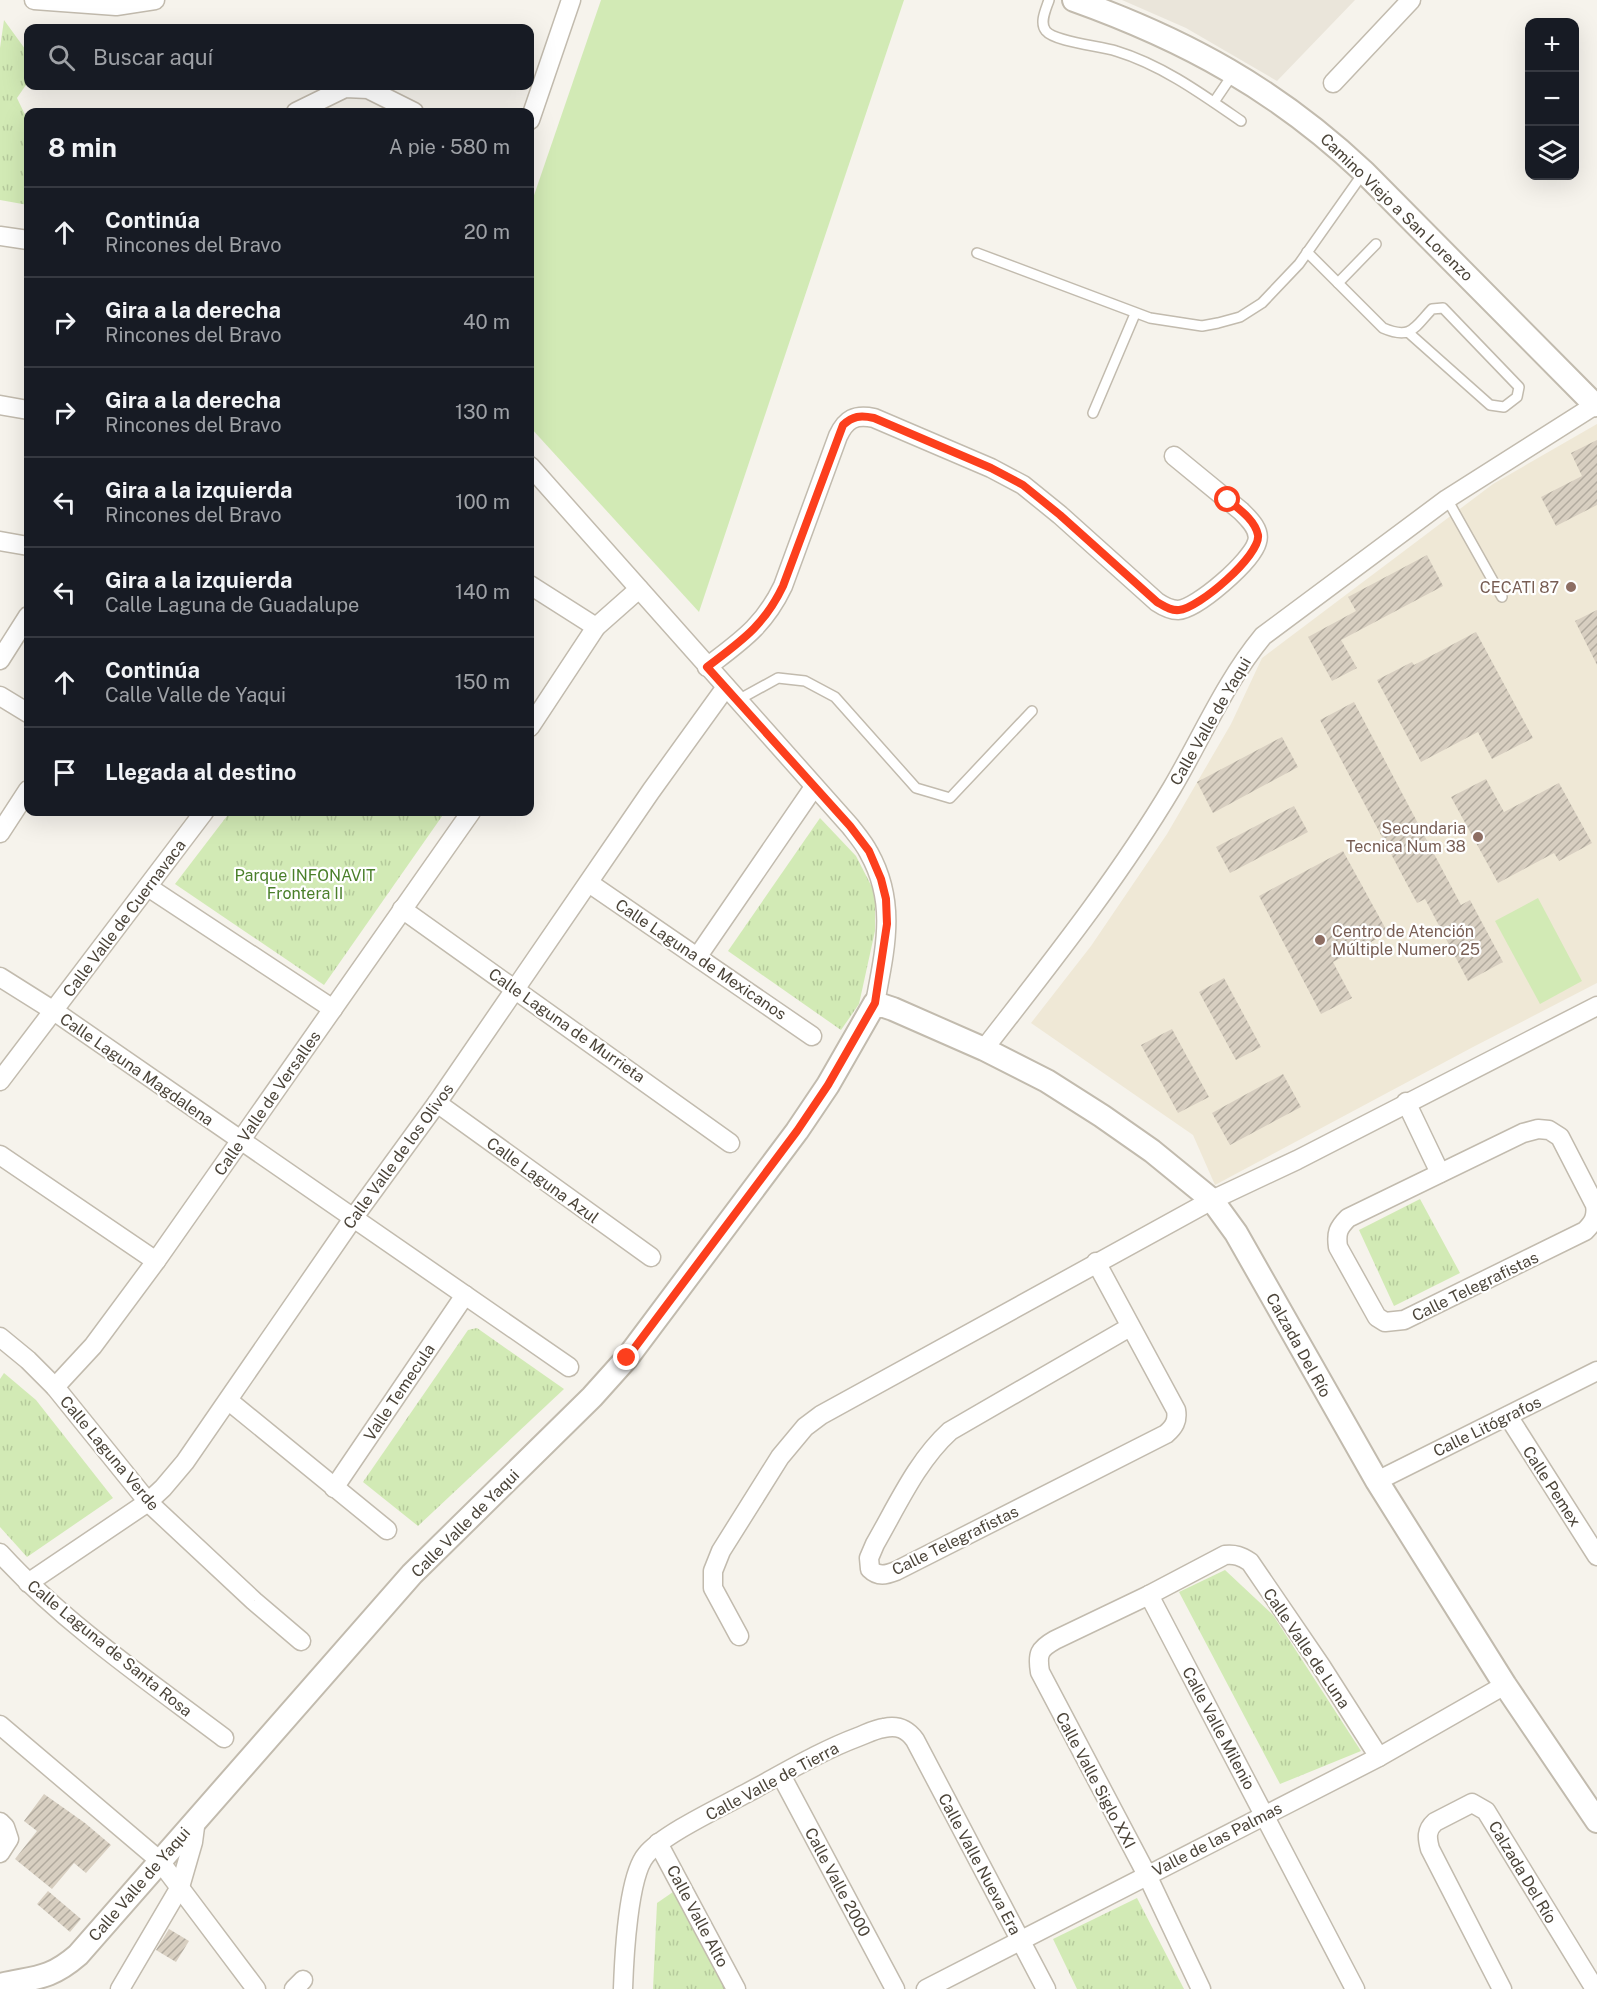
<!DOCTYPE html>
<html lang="es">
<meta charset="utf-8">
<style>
body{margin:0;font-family:"Public Sans",sans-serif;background:#20242c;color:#f1f3f6}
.controls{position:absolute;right:18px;top:18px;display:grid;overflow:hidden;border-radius:12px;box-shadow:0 6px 24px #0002}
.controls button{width:54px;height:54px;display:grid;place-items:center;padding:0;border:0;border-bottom:2px solid #363941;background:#171b24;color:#f1f3f6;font:30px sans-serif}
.stop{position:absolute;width:18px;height:18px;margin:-14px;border:4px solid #fc3f1d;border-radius:50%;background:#fff}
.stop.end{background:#fc3f1d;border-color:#fff;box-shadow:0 2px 6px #0008}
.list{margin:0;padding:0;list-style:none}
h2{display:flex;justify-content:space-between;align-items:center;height:78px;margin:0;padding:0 24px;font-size:26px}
h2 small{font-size:20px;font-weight:400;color:#9ea1a6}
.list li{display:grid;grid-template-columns:39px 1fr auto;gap:18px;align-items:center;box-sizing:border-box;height:90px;padding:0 24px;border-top:2px solid #363941}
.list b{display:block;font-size:22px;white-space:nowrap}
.list p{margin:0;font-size:20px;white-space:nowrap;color:#9ea1a6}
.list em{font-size:20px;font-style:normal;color:#9ea1a6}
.icon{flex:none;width:33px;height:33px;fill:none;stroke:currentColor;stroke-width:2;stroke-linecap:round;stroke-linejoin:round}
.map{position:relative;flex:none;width:1597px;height:1989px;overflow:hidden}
.search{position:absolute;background:#171b24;box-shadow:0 6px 24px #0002;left:24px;top:24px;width:510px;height:66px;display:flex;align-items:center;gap:15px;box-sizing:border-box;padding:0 21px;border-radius:12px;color:#9ea1a6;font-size:22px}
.panel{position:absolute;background:#171b24;box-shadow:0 6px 24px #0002;left:24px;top:108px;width:510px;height:708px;border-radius:12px}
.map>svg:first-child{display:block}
.residential{fill:#eae5da}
.education{fill:#efe8d6}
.grass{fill:#d2eab5}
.park{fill:url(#park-tufts)}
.building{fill:url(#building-hatch)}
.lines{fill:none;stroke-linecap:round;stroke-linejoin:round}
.service-casing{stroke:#c2bbae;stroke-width:12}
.minor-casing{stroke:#c2bbae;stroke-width:21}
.tertiary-casing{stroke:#c2bbae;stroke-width:26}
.service{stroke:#fff;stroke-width:9}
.minor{stroke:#fff;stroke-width:18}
.tertiary{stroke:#fff;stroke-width:22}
.route{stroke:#fc3f1d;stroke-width:8}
.education-dot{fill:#8d6e63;stroke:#fff;stroke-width:2}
.labels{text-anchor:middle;stroke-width:4.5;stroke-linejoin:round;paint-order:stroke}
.street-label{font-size:16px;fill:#4b4439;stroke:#fff}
.education-label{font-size:16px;fill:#785e54;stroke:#fff;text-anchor:end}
.park-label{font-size:16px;fill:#4a7f2a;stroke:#fff}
</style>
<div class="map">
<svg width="1597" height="1989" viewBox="0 0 1597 1989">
<defs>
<pattern id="park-tufts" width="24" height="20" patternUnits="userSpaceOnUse" patternTransform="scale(1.5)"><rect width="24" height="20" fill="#d2eab5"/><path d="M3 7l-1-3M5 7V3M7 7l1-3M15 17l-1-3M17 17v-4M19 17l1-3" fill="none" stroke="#b6ca9c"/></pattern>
<pattern id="building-hatch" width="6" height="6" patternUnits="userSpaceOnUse" patternTransform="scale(1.5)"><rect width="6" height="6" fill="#d8cfc1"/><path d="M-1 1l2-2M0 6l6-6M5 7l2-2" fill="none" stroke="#b1aa9e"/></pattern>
</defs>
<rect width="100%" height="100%" fill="#f6f3ec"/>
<polygon class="residential" points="1122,0 1355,0 1277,81 1186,28"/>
<polygon class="education" points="1597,424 1597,983 1473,1047 1215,1185 1193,1135 1031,1023 1091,946 1167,834 1231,724 1262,658 1493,484"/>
<g class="grass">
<polygon points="601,0 904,0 699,612 530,427 530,207"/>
<polygon points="1538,898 1582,981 1540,1004 1495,921"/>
</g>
<g class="park">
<polygon points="4,20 28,53 28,82 17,98 28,121 28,205 0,200 0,48"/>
<polygon points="230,812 445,812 324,985 175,884"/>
<polygon points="820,818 856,856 875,893 875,931 859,1004 841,1030 728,951"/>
<polygon points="1420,1199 1460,1273 1394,1306 1359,1230"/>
<polygon points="477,1328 564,1389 418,1526 363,1482 468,1330"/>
<polygon points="4,1373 36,1400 113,1498 27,1557 0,1527 0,1379"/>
<polygon points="1225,1570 1273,1615 1361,1751 1280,1784 1179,1592"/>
<polygon points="673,1892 726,1989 653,1989 657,1903"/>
<polygon points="1137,1898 1184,1989 1077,1989 1053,1939"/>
</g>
<g class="building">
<polygon points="1597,440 1597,505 1556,526 1541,497 1582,476 1571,453"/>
<polygon points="1427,555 1443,586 1341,640 1357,668 1332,681 1308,637 1356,611 1348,597"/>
<polygon points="1597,610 1597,665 1575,621"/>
<polygon points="1476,632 1533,738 1492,759 1478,732 1421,762 1377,680 1412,662 1414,665"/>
<polygon points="1354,702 1461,905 1470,900 1503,962 1468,981 1425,899 1417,903 1320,720"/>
<polygon points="1282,737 1298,767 1213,813 1197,782"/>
<polygon points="1486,779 1504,812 1559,783 1592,843 1559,861 1554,853 1498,883 1451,797"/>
<polygon points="1294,806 1308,832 1230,873 1216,847"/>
<polygon points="1343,851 1388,933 1333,962 1352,998 1321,1014 1259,896"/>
<polygon points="1224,978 1261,1047 1236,1060 1199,992"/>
<polygon points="1172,1029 1209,1097 1178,1113 1141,1045"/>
<polygon points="1283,1074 1301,1107 1230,1145 1212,1113"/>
<polygon points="44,1794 85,1823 111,1845 86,1873 74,1863 52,1889 15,1859 37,1831 24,1821"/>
<polygon points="48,1891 81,1919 70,1932 37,1904"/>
<polygon points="169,1929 189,1941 176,1962 156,1950"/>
</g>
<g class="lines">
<g class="service-casing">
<g id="service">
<path d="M1049,0C1046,9 1039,23 1046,31C1055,42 1101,46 1116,51C1162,65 1202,94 1241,121"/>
<polyline points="1214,102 1233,74"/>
<path d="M1307,252L1383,328C1411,340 1414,328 1432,309L1443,308L1519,387L1517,397L1504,407L1490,405L1409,333"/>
<polyline points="977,253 1150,318 1202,326 1218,323 1240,317 1262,303 1299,264 1364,172"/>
<polyline points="1338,283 1376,244"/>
<polyline points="1093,413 1135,314"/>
<polyline points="1447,499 1502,597"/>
<polyline points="738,700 778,678 805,681 835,697 916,788 950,798 1032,711"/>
</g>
</g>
<g class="minor-casing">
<g id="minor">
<polyline points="34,0 116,6 155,0"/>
<polyline points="1333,83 1411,0"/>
<polyline points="296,112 345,88 368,89 414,112"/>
<polyline points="530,120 571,0"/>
<polyline points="0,236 28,240"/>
<polyline points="0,405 28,410"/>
<path d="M530,466L850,826C857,835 864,843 869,853C897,903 885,949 875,1003"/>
<polyline points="0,541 28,546"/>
<polyline points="530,585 596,627"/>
<polyline points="0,660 28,616"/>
<path d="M707,667C741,641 764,626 783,586L838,436C846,419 855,414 874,418L991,468L1023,485L1060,515L1157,602C1163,606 1170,610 1178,610C1197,609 1252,561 1257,542C1261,530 1249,519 1241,511L1174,456"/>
<polyline points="0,696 28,713"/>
<polyline points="530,727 596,627 639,589"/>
<polyline points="0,833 28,790"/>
<polyline points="589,883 812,1036"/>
<polyline points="148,887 333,1009"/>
<polyline points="402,909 730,1143"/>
<polyline points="698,956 814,787"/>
<polyline points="0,977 54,1011 569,1367"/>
<path d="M984,1049C1049,965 1117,880 1172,788C1202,737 1225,682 1263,636L1447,499L1595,405"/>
<polyline points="0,1081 204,812"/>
<polyline points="1406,1102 1440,1173"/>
<polyline points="437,1103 651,1257"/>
<path d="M1538,1129L1549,1130L1560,1137L1595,1205C1597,1217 1593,1223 1585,1231L1404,1320L1385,1322L1377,1317L1338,1247C1336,1233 1338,1228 1348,1218L1523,1133Z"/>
<polyline points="0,1155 156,1261"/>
<path d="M1096,1262L1176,1410C1178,1421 1174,1427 1166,1434L896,1571C886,1575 878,1577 870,1569L869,1558L875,1544C898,1504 917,1461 950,1431L1130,1327"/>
<polyline points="0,1337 28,1360 55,1387 148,1502 254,1601 301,1641"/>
<polyline points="55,1387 93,1346 156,1261 471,812"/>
<polyline points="229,1401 387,1530"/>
<polyline points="1508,1416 1597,1556"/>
<polyline points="1377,1481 1597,1371"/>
<polyline points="334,1488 465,1295"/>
<path d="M0,1553C65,1624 147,1680 224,1738"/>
<polyline points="28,1583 148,1502 163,1488 185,1462 354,1217 437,1103 651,791 726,687"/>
<polyline points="1149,1595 1355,1989"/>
<polyline points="739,1636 713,1588 713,1571 721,1551 780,1457 805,1427 821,1415 1212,1200 1297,1160 1597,1006"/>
<polyline points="0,1725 159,1860 256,1989"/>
<polyline points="781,1775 895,1989"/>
<polyline points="0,1822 5,1827 9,1839 0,1853"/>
<polyline points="658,1843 736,1989"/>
<polyline points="120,1989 180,1887 193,1842 196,1819"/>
<polyline points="294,1989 303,1980"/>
<path d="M623,1989C624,1959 628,1876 646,1855C662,1835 719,1808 743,1795C781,1775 818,1752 858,1737C866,1734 875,1729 884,1728C898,1725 907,1729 915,1740L1046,1989"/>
<polyline points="926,1989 1379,1757 1505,1685"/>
<path d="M1201,1989L1147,1875L1040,1672C1037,1654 1039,1649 1055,1640L1149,1595L1225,1555C1235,1554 1241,1556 1250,1562L1321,1666L1379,1757"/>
<path d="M1502,1989L1430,1849C1427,1838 1426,1830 1435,1822L1472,1803L1486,1811L1595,1989"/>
</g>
</g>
<g class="tertiary-casing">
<g id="tertiary">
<path d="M1074,0C1186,40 1277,90 1364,172L1595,405L1597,404"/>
<path d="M0,1985C35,1977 49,1980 78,1955L412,1574L592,1397L627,1358L797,1131L828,1085L875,1003L893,1009L984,1049L1047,1081L1102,1116L1152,1151L1212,1200L1236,1233L1377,1481L1505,1685L1597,1821"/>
</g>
</g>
<use href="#service" class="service"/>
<use href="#minor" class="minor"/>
<use href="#tertiary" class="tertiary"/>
</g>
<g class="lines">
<path class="route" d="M627,1358L797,1131L828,1085L875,1003L887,924L886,899L881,879L869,851L850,826L707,667C741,641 764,626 783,586L843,425C853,416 860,415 874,418L991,468L1023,485L1060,515L1157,602C1164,606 1171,611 1179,610C1198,609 1261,555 1258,535C1255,520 1239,509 1228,500"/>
</g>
<g class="education-dot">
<circle cx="1571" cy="587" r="6"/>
<circle cx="1478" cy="837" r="6"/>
<circle cx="1320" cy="940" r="6"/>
</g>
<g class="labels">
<g class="street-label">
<text transform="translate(1397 207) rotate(44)" y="6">Camino Viejo a San Lorenzo</text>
<text transform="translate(1210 721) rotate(-60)" y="6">Calle Valle de Yaqui</text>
<text transform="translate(124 918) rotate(-53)" y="6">Calle Valle de Cuernavaca</text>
<text transform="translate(701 959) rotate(34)" y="6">Calle Laguna de Mexicanos</text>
<text transform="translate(567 1025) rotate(35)" y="6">Calle Laguna de Murrieta</text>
<text transform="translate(137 1069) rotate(35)" y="6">Calle Laguna Magdalena</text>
<text transform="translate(267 1103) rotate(-55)" y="6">Calle Valle de Versalles</text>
<text transform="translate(398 1156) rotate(-54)" y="6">Calle Valle de los Olivos</text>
<text transform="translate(543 1180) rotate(36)" y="6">Calle Laguna Azul</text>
<text transform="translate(1475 1286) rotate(-26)" y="6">Calle Telegrafistas</text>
<text transform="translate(1299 1345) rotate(61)" y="6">Calzada Del Río</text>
<text transform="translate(399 1392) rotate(-56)" y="6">Valle Temecula</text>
<text transform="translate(1487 1426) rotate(-26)" y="6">Calle Litógrafos</text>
<text transform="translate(110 1453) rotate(50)" y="6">Calle Laguna Verde</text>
<text transform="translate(1552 1486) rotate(57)" y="6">Calle Pemex</text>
<text transform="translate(465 1523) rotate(-45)" y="6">Calle Valle de Yaqui</text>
<text transform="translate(955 1540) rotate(-26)" y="6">Calle Telegrafistas</text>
<text transform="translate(110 1648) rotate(39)" y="6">Calle Laguna de Santa Rosa</text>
<text transform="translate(1307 1648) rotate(56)" y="6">Calle Valle de Luna</text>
<text transform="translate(1219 1728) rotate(62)" y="6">Calle Valle Milenio</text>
<text transform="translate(1096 1780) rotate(62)" y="6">Calle Valle Siglo XXI</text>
<text transform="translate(772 1781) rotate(-28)" y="6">Calle Valle de Tierra</text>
<text transform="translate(1217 1839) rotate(-27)" y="6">Valle de las Palmas</text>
<text transform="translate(980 1864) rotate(62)" y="6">Calle Valle Nueva Era</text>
<text transform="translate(1523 1872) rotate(59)" y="6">Calzada Del Río</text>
<text transform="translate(838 1882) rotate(62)" y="6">Calle Valle 2000</text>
<text transform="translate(139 1884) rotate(-49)" y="6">Calle Valle de Yaqui</text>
<text transform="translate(698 1916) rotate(62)" y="6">Calle Valle Alto</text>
</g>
<g class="education-label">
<text x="1559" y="593">CECATI 87</text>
<text x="1466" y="834">Secundaria<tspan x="1466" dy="18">Tecnica Num 38</tspan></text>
<text x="1332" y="937" text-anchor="start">Centro de Atención<tspan x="1332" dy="18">Múltiple Numero 25</tspan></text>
</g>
<g class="park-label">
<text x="305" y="881">Parque INFONAVIT<tspan x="305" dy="18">Frontera II</tspan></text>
</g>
</g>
</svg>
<div class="controls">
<button>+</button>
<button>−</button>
<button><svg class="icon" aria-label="layers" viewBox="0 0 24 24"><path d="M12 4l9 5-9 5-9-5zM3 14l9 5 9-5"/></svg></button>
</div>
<div class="stop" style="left:1228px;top:500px"></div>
<div class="stop end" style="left:627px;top:1358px"></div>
<div class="search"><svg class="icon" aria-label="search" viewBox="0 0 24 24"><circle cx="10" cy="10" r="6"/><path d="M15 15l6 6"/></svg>Buscar aquí</div>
<section class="panel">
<h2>8 min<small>A pie · 580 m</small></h2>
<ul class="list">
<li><svg class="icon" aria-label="ahead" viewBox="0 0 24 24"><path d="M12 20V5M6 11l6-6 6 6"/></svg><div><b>Continúa</b><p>Rincones del Bravo</p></div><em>20 m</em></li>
<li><svg class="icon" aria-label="right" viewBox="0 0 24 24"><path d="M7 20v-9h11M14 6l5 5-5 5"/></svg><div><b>Gira a la derecha</b><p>Rincones del Bravo</p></div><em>40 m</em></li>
<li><svg class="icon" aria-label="right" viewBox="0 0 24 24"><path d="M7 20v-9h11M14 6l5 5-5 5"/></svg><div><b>Gira a la derecha</b><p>Rincones del Bravo</p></div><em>130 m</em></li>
<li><svg class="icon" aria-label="left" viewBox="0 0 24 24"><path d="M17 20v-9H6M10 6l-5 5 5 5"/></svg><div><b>Gira a la izquierda</b><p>Rincones del Bravo</p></div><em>100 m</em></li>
<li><svg class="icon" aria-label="left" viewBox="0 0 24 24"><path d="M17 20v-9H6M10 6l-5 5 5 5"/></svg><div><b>Gira a la izquierda</b><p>Calle Laguna de Guadalupe</p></div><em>140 m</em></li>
<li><svg class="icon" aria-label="ahead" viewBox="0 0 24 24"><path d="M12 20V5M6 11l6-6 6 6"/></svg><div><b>Continúa</b><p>Calle Valle de Yaqui</p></div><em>150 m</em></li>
<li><svg class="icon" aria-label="arrive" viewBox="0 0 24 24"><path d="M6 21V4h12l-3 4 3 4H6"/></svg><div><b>Llegada al destino</b></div></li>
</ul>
</section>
</div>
